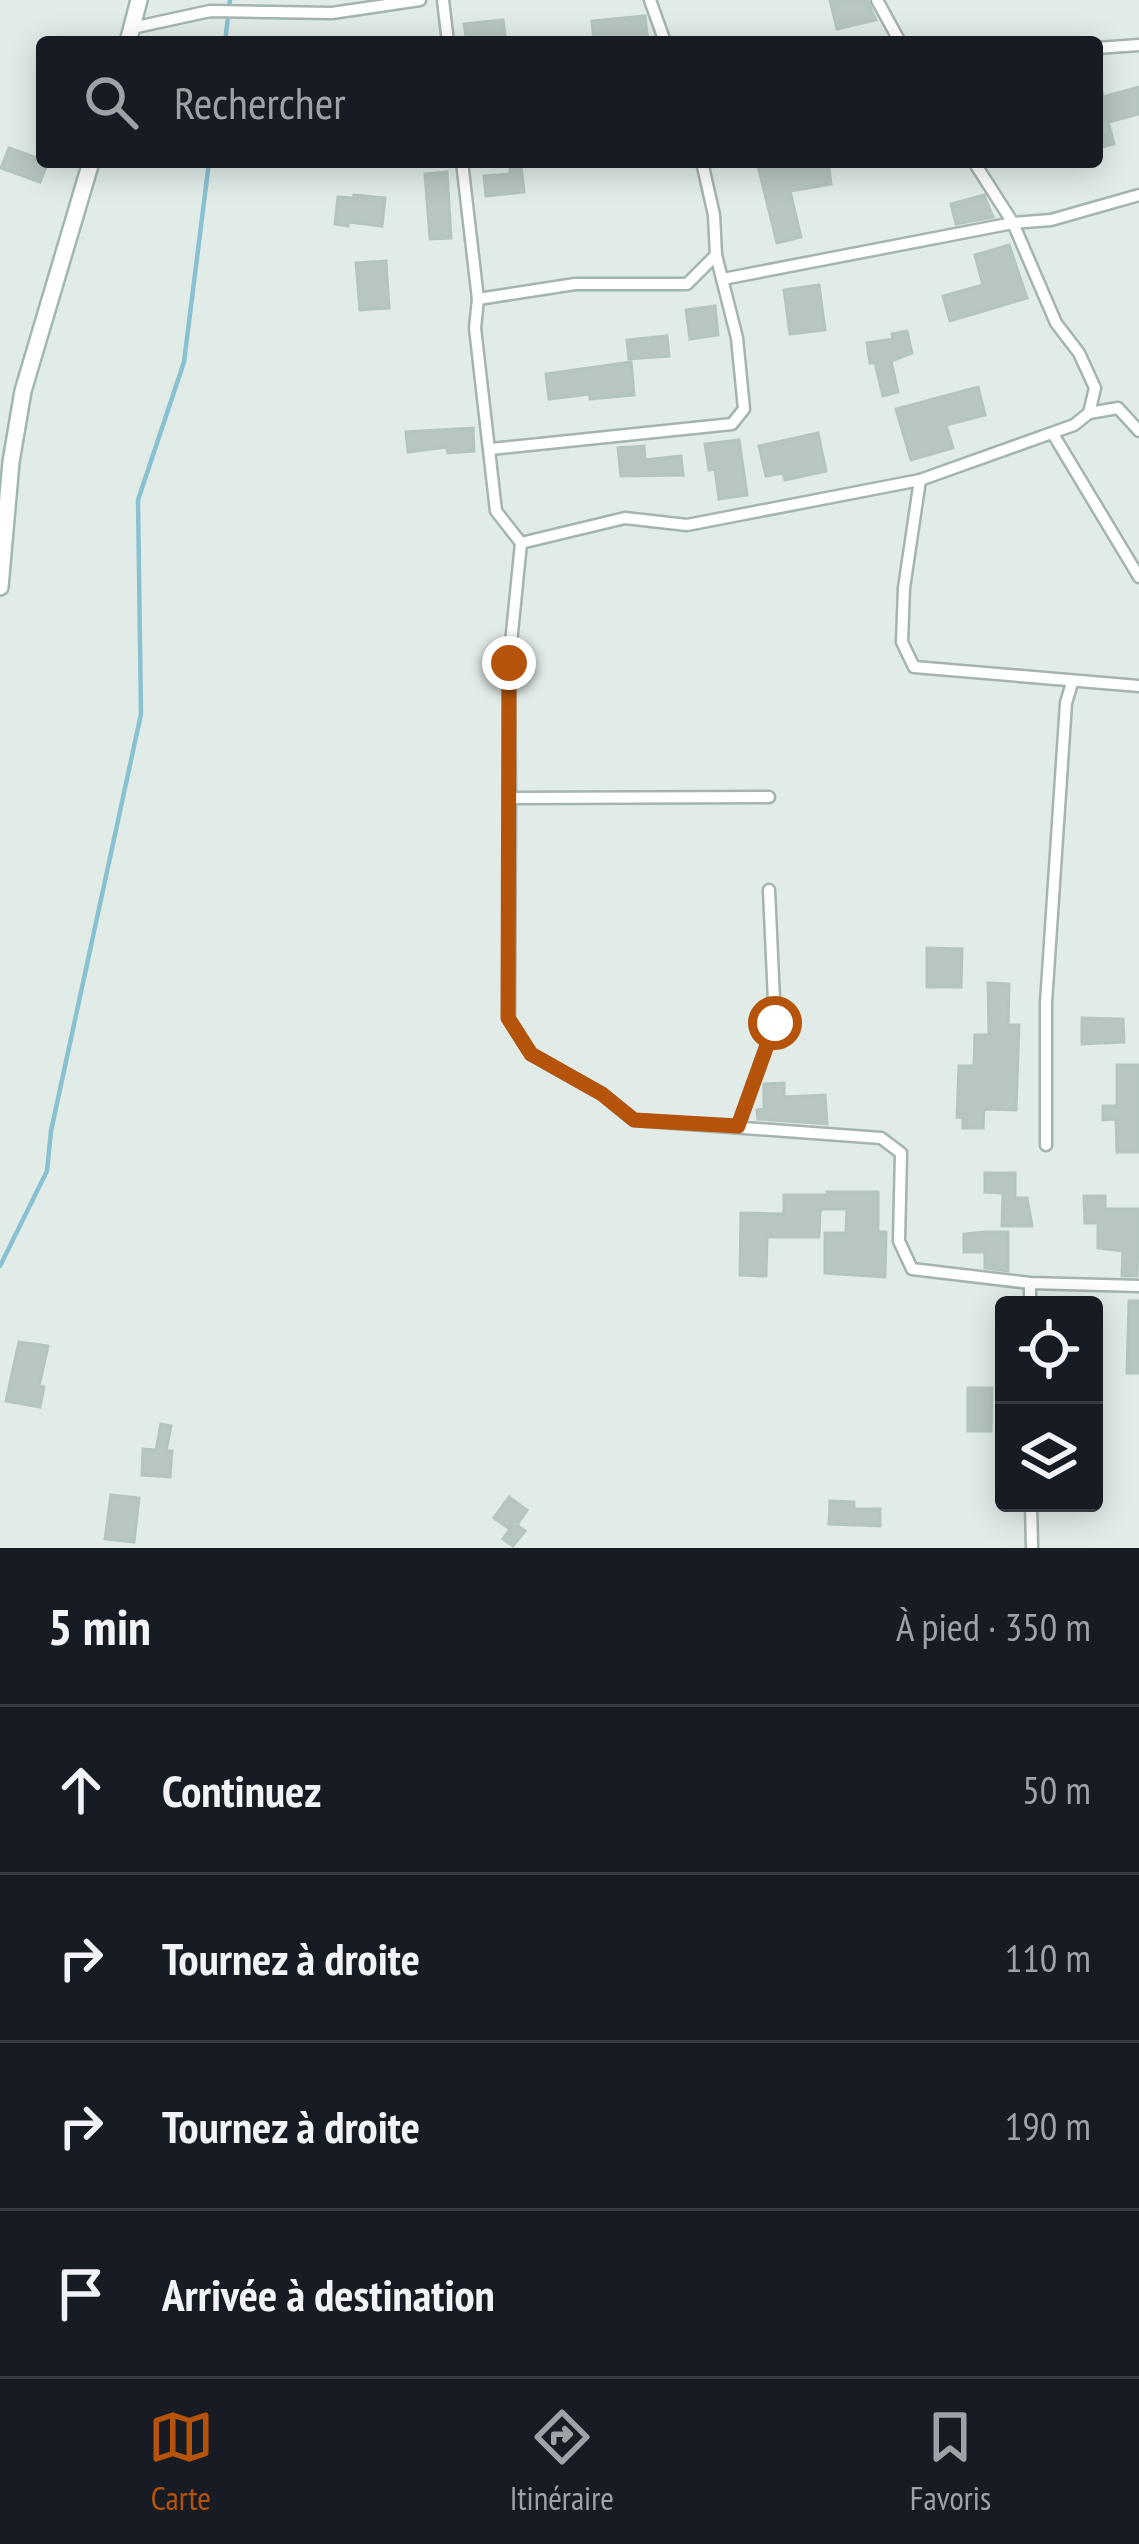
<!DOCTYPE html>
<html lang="fr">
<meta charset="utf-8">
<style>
body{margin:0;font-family:"PT Sans Narrow",sans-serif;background:#242831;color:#f1f3f6}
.controls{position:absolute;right:36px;bottom:36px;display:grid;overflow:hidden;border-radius:12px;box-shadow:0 6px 30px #0003}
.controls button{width:108px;height:108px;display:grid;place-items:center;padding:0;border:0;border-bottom:3px solid #363941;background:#171b24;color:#f1f3f6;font:60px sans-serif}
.stop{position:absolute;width:36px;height:36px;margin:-27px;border:9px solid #b45309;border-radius:50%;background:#fff}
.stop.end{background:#b45309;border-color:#fff;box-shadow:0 3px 12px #0008}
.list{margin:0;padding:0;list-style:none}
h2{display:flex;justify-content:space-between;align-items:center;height:156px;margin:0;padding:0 48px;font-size:51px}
h2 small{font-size:39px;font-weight:400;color:#9ea1a6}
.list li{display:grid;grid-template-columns:78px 1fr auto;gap:36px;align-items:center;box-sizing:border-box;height:168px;padding:0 48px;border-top:3px solid #363941}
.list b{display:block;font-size:45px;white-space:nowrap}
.list em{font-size:39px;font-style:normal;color:#9ea1a6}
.icon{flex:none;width:66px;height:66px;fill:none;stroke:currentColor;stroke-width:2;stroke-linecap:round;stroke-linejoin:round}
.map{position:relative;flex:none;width:1139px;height:1548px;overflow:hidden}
.search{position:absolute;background:#171b24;box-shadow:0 6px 30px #0003;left:36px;right:36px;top:36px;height:132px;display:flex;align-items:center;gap:30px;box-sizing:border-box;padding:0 42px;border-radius:12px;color:#9ea1a6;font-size:45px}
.sheet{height:828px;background:#171b24}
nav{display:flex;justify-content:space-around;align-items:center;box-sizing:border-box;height:168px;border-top:3px solid #363941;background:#171b24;font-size:33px;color:#9ea1a6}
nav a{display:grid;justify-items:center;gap:6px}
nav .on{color:#b45309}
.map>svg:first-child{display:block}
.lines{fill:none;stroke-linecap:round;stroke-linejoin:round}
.stream{stroke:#8ac1d0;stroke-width:4.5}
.building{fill:#b7c6c1;stroke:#b4c5bf;stroke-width:3}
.street-casing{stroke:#a4b4af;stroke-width:15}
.secondary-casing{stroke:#a0b7b0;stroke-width:20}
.street{stroke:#fff;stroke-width:10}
.secondary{stroke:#fff;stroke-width:15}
.route{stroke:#b45309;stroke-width:15}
</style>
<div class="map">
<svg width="1139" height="1548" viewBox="0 0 1139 1548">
<rect width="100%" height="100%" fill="#e1ece8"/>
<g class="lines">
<g class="stream">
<polyline points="225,42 230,0"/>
<polyline points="0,1266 47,1171 51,1131 141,714 138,500 184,362 209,162"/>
</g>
</g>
<g class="building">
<polygon points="830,0 867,0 876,20 837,29"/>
<polygon points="645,16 648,42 594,42 592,21"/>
<polygon points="503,20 506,42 467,42 464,24"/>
<polygon points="1139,87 1139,114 1108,122 1114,144 1097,148 1097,93 1102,92 1103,97"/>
<polygon points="9,148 48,162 40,182 1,168"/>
<polygon points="757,162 780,162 781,168 828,162 831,184 790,191 801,237 777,243"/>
<polygon points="521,165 524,192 486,196 484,176 510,174 510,166"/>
<polygon points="447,172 451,238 430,239 425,174"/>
<polygon points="354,195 385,198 382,226 348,222 348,226 335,224 338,197 353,198"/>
<polygon points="984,195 993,217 956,224 951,204"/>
<polygon points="1009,245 1027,298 950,321 943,296 983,285 975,255"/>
<polygon points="386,261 389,308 360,310 356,263"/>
<polygon points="819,285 825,330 790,334 784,290"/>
<polygon points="715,306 718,335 690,339 686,310"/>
<polygon points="907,331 912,353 891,361 898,392 883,396 875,363 870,363 867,343 893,339 892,334"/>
<polygon points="667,336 669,356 629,359 627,340"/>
<polygon points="631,362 634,395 590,399 590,394 549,399 546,374"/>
<polygon points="978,387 985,415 946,425 953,448 911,460 896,409"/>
<polygon points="473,428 474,451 448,453 447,447 408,452 406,432"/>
<polygon points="818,433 826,471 785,480 783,473 766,476 759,446"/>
<polygon points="739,440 747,495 719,499 715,469 709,470 705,444"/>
<polygon points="644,446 645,460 681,456 683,475 621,476 618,448"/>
<polygon points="927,948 962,949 961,987 927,987"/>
<polygon points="988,983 1009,984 1008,1025 1019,1025 1016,1110 984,1109 983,1128 963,1128 963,1118 957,1117 959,1066 974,1066 975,1035 989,1035"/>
<polygon points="1082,1018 1123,1019 1124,1042 1082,1044"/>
<polygon points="1117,1065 1139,1065 1139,1152 1117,1152 1116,1119 1103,1120 1103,1106 1117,1106"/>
<polygon points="784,1083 784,1097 825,1095 827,1124 758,1119 757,1110 764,1109 764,1084"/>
<polygon points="985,1173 1015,1173 1015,1198 1027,1198 1032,1226 1002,1226 1003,1193 985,1192"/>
<polygon points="827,1192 878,1192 878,1232 886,1232 885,1277 825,1273 825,1233 846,1233 847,1209 823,1209 820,1211 819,1237 767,1237 766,1276 740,1275 741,1213 784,1214 784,1195 827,1195"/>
<polygon points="1084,1196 1105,1196 1105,1209 1139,1209 1137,1276 1122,1276 1123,1251 1098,1248 1098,1223 1085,1223"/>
<polygon points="985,1232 1008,1232 1008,1271 985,1268 985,1252 964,1252 964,1234"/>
<polygon points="1129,1301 1139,1301 1139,1373 1127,1373"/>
<polygon points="19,1342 48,1346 39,1386 44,1387 40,1407 6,1401"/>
<polygon points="968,1388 992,1388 991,1431 968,1431"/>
<polygon points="161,1424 171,1426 166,1451 172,1451 170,1477 142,1475 143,1449 156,1450"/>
<polygon points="111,1495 139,1498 134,1542 105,1539"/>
<polygon points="509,1497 527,1510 517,1525 525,1531 513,1546 503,1539 510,1529 494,1518"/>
<polygon points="830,1501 854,1502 854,1509 880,1509 880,1526 829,1524"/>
</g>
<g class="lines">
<g class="street-casing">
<g id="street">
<polyline points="443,0 448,42"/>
<polyline points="650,0 665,42"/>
<polyline points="877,0 900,42"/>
<polyline points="132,28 210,11 332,13 420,0"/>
<polyline points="1097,48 1139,45"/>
<polyline points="462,162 478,299 475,328 496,511 521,543 509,663 510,798 769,797"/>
<polyline points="723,279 1013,223 974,162"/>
<polyline points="478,299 575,284 687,284 716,255"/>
<polyline points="1089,413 1118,408 1139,431"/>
<polyline points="1053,434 1139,577"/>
<polyline points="491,449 732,424 744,409 737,338 716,255 714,215 702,162"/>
<polyline points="920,480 904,588 902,642 914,667 1139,686"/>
<polyline points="521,543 625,518 687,525 920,480 1074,425 1089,413 1095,388 1079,353 1056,323 1013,223 1051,220 1139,195"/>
<polyline points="510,798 509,1019 531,1054 602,1094 634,1120 881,1138 901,1153 899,1241 912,1269 1030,1283 1139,1286"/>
<polyline points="738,1126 775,1023 769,890"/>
<polyline points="1046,1145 1046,1003 1066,703 1072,683"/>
<polyline points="1030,1283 1030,1305"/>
<polyline points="1031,1503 1032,1548"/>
</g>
</g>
<g class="secondary-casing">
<g id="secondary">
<polyline points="128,42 139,0"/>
<polyline points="0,587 11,462 23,391 91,162"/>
</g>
</g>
<use href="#street" class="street"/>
<use href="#secondary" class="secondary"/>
</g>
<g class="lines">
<polyline class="route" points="509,663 508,1018 531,1054 602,1094 634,1120 738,1126 775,1023"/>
</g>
</svg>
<div class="controls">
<button><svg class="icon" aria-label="locate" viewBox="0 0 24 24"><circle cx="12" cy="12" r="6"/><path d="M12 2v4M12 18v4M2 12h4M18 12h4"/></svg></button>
<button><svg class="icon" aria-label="layers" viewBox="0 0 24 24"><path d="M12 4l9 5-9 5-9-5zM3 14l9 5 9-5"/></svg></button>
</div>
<div class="stop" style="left:775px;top:1023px"></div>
<div class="stop end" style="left:509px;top:663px"></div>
<div class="search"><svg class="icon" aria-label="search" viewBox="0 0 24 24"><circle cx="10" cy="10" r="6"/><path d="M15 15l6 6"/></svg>Rechercher</div>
</div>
<section class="sheet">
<h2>5 min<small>À pied · 350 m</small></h2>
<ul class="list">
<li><svg class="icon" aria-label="ahead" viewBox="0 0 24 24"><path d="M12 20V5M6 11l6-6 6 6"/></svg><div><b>Continuez</b></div><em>50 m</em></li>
<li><svg class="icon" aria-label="right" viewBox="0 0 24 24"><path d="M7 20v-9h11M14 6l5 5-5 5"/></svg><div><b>Tournez à droite</b></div><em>110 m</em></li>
<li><svg class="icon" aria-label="right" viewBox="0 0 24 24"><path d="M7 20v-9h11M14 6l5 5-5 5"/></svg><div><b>Tournez à droite</b></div><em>190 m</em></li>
<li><svg class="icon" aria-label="arrive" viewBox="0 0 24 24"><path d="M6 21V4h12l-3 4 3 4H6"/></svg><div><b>Arrivée à destination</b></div></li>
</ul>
</section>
<nav>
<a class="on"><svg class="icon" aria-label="map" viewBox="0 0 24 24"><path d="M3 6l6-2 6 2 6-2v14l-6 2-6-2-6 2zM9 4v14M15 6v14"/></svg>Carte</a>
<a><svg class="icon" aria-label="directions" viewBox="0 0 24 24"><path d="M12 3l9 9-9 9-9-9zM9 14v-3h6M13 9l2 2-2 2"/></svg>Itinéraire</a>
<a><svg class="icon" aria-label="saved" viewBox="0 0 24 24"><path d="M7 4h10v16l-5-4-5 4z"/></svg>Favoris</a>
</nav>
